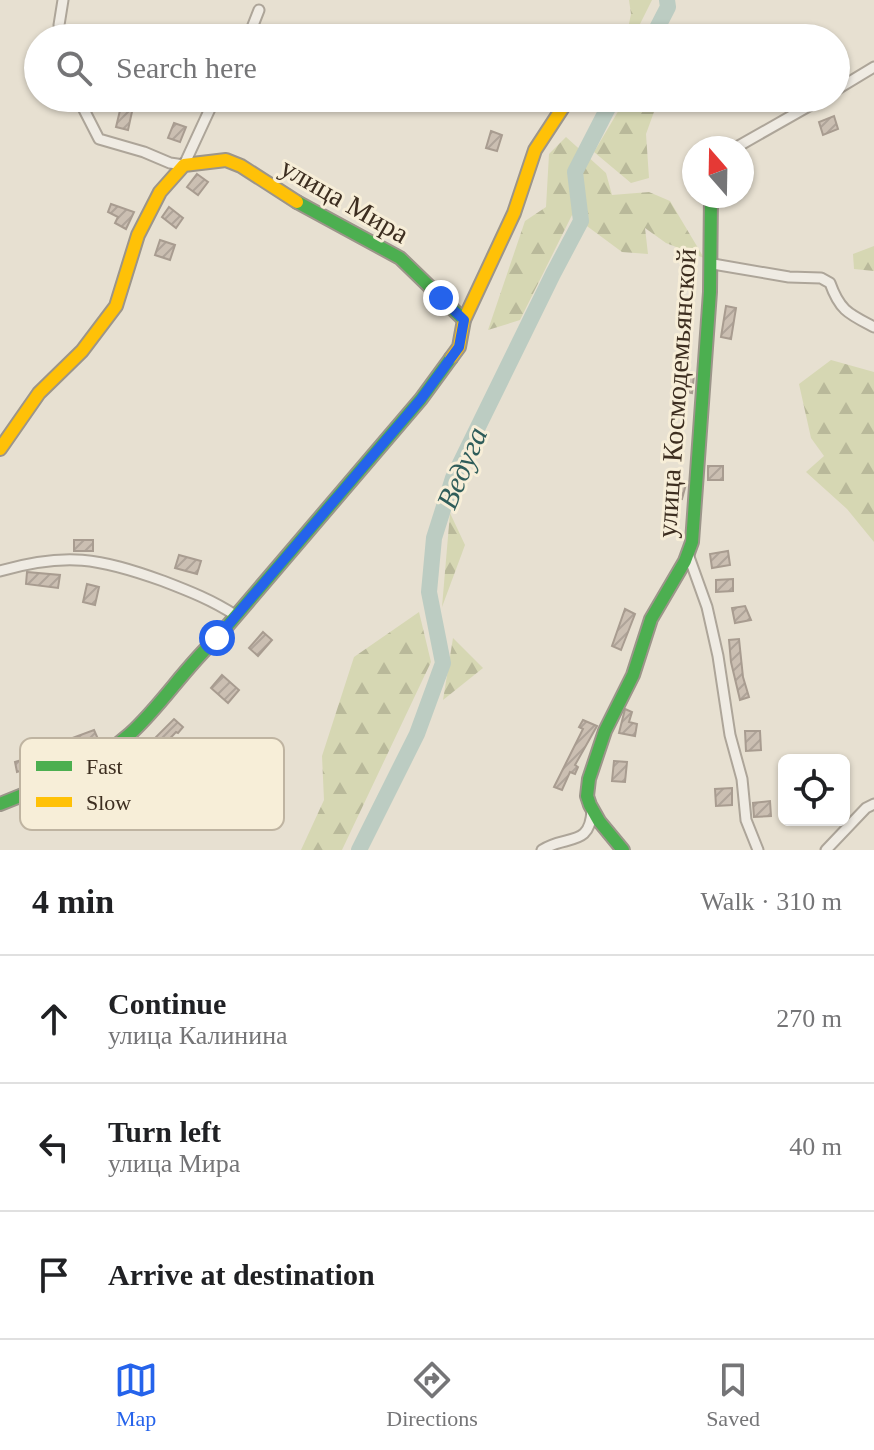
<!DOCTYPE html>
<meta charset="utf-8">
<style>
body{margin:0;font-family:"Times New Roman",serif;background:#f2f2f2;color:#202124}
.controls{position:absolute;right:24px;bottom:24px;display:grid;overflow:hidden;border-radius:12px;box-shadow:0 2px 6px #0004}
.controls button{width:72px;height:72px;display:grid;place-items:center;padding:0;border:0;border-bottom:2px solid #e0e0e0;background:#fff;color:#202124;font:40px sans-serif}
.compass{position:absolute;left:682px;top:136px;width:72px;height:72px;border-radius:50%;background:#fff;box-shadow:0 2px 6px #0004;rotate:340deg}
.stop{position:absolute;width:24px;height:24px;margin:-18px;border:6px solid #2563eb;border-radius:50%;background:#fff}
.stop.end{background:#2563eb;border-color:#fff;box-shadow:0 2px 8px #0008}
.list{margin:0;padding:0;list-style:none}
h2{display:flex;justify-content:space-between;align-items:center;height:104px;margin:0;padding:0 32px;font-size:34px}
h2 small{font-size:26px;font-weight:400;color:#757577}
.list li{display:grid;grid-template-columns:52px 1fr auto;gap:24px;align-items:center;box-sizing:border-box;height:128px;padding:0 32px;border-top:2px solid #e0e0e0}
.list b{display:block;font-size:30px;white-space:nowrap}
.list p{margin:0;font-size:26px;white-space:nowrap;color:#757577}
.list em{font-size:26px;font-style:normal;color:#757577}
.icon{flex:none;width:44px;height:44px;fill:none;stroke:currentColor;stroke-width:2;stroke-linecap:round;stroke-linejoin:round}
.map{position:relative;flex:none;width:874px;height:850px;overflow:hidden}
.search{position:absolute;background:#fff;box-shadow:0 2px 6px #0004;left:24px;right:24px;top:24px;height:88px;display:flex;align-items:center;gap:20px;box-sizing:border-box;padding:0 28px;border-radius:44px;color:#757577;font-size:30px}
.sheet{height:488px;background:#fff}
nav{display:flex;justify-content:space-around;align-items:center;box-sizing:border-box;height:112px;border-top:2px solid #e0e0e0;background:#fff;font-size:22px;color:#757577}
nav a{display:grid;justify-items:center;gap:4px}
nav .on{color:#2563eb}
.map>svg:first-child{display:block}
.forest{fill:url(#forest-firs)}
.lines{fill:none;stroke-linecap:round;stroke-linejoin:round}
.river{stroke:#bcccc2;stroke-width:16}
.building{fill:url(#building-hatch);stroke:#a89c90;stroke-width:2}
.street-casing{stroke:#ada599;stroke-width:13}
.fast-casing{stroke:#9c958a;stroke-width:16}
.slow-casing{stroke:#9c958a;stroke-width:16}
.street{stroke:#efebe3;stroke-width:9}
.fast{stroke:#4caf50;stroke-width:12}
.slow{stroke:#ffc107;stroke-width:12}
.route{stroke:#2563eb;stroke-width:10}
.labels{text-anchor:middle;stroke-width:6;stroke-linejoin:round;paint-order:stroke}
.street-label{font-size:28px;fill:#3d2e20;stroke:#f7eed8}
.water-label{font-size:30px;font-style:italic;fill:#2f5d5a;stroke:#f7eed8}
.key{fill:#f7eed8;stroke:#bfb4a1;stroke-width:2}
.key-label{font-size:22px;fill:#3d2e20}
</style>
<div class="map">
<svg width="874" height="850" viewBox="0 0 874 850">
<defs>
<pattern id="forest-firs" width="22" height="20" patternUnits="userSpaceOnUse" patternTransform="scale(2)"><rect width="22" height="20" fill="#d6d7b3"/><path d="M5 1l3.5 6h-7zM16 11l3.5 6h-7z" fill="#b9b99a"/></pattern>
<pattern id="building-hatch" width="6" height="6" patternUnits="userSpaceOnUse" patternTransform="scale(2)"><rect width="6" height="6" fill="#cbbfb2"/><path d="M-1 1l2-2M0 6l6-6M5 7l2-2" fill="none" stroke="#afa499"/></pattern>
</defs>
<rect width="100%" height="100%" fill="#e7e0d1"/>
<g class="forest">
<polygon points="629,0 652,0 636,32 626,38 631,14"/>
<polygon points="626,98 659,98 646,134 649,178 631,183 594,152"/>
<polygon points="566,137 606,173 612,195 649,192 670,201 704,258 666,243 645,228 648,254 622,252 572,215 520,320 488,330 525,221 546,207 549,154"/>
<polygon points="874,246 874,271 854,269 853,254"/>
<polygon points="831,360 874,372 874,542 847,509 806,472 824,456 811,438 799,384"/>
<polygon points="450,513 465,545 442,607"/>
<polygon points="419,612 431,662 342,850 301,850 324,800 322,756 354,657"/>
<polygon points="453,638 483,668 443,700"/>
</g>
<g class="lines">
<g class="river">
<polyline points="652,38 668,7 667,0"/>
<polyline points="359,850 417,734 443,663 429,592 434,538 453,478 553,274 581,221 575,172 613,98"/>
</g>
</g>
<g class="building">
<polygon points="123,98 135,98 128,130 116,127"/>
<polygon points="834,116 838,129 823,135 819,122"/>
<polygon points="174,123 186,127 180,142 168,138"/>
<polygon points="491,131 502,135 497,151 486,148"/>
<polygon points="197,174 208,182 198,195 187,187"/>
<polygon points="111,204 134,212 126,229 115,223 118,217 108,212"/>
<polygon points="169,207 183,218 176,228 162,217"/>
<polygon points="160,240 175,245 170,260 155,255"/>
<polygon points="726,306 736,308 731,339 721,337"/>
<polygon points="683,373 694,375 692,393 680,391"/>
<rect x="708" y="466" width="15" height="14"/>
<polygon points="669,479 686,484 682,499 665,494"/>
<rect x="74" y="540" width="19" height="11"/>
<polygon points="728,551 730,565 712,568 710,554"/>
<polygon points="179,555 201,561 197,574 175,568"/>
<polygon points="27,572 60,575 58,588 26,584"/>
<polygon points="733,579 733,591 716,592 716,580"/>
<polygon points="87,584 99,587 95,605 83,602"/>
<polygon points="745,606 751,620 735,623 732,608"/>
<polygon points="625,609 635,614 621,650 612,646"/>
<polygon points="263,632 272,640 258,656 249,648"/>
<polygon points="739,639 743,677 749,697 740,700 731,662 729,640"/>
<polygon points="222,675 239,690 228,703 211,688"/>
<polygon points="625,709 632,712 629,722 637,724 635,736 619,733"/>
<polygon points="174,719 183,727 178,733 176,732 161,748 158,746 149,759 140,753"/>
<polygon points="583,720 597,726 575,765 578,767 575,774 570,772 562,790 554,787 583,729 579,727"/>
<polygon points="94,730 98,739 69,753 64,741"/>
<polygon points="745,731 760,731 761,750 746,751"/>
<polygon points="45,749 48,762 17,772 15,762 38,755 37,752"/>
<polygon points="614,761 627,762 625,782 612,781"/>
<polygon points="732,788 732,805 716,806 715,789"/>
<polygon points="770,801 771,816 754,817 753,803"/>
</g>
<g class="lines">
<g class="street-casing">
<g id="street">
<polyline points="62,38 59,25 63,0"/>
<polyline points="248,38 259,10"/>
<polyline points="836,90 874,67"/>
<polyline points="78,98 99,139 144,152 170,163 184,165 215,98"/>
<polyline points="735,148 823,98"/>
<path d="M713,264L789,277L821,278L830,283C840,311 849,314 874,327"/>
<polyline points="688,554 707,607 718,656 730,735 742,779 746,820 758,850"/>
<path d="M0,571C66,552 99,558 163,581C189,591 212,600 235,615"/>
<path d="M542,850C567,834 590,848 592,810"/>
<polyline points="826,850 866,808 874,804"/>
</g>
</g>
<g class="fast-casing">
<g id="fast">
<polyline points="297,202 400,258 464,320"/>
<path d="M0,804C46,786 93,767 130,734C162,705 185,667 217,638L421,399L451,358"/>
<polyline points="623,850 599,821 590,805 587,796 589,779 605,731 633,675 651,619 685,561 692,542 710,292 711,196"/>
</g>
</g>
<g class="slow-casing">
<g id="slow">
<polyline points="451,358 459,347 464,320 514,213 535,150 569,98"/>
<polyline points="0,449 39,393 82,351 116,306 138,235 160,192 184,165 226,160 241,166 297,202"/>
</g>
</g>
<use href="#street" class="street"/>
<use href="#fast" class="fast"/>
<use href="#slow" class="slow"/>
</g>
<g class="lines">
<polyline class="route" points="217,638 421,399 459,347 464,320 441,298"/>
</g>
<g class="labels">
<g class="street-label">
<text transform="translate(345 200) rotate(30)" y="10">улица Мира</text>
<text transform="translate(676 393) rotate(-86)" y="10">улица Космодемьянской</text>
</g>
<g class="water-label">
<text transform="translate(462 468) rotate(-67)" y="10">Ведуга</text>
</g>
</g>
<rect x="20" y="738" width="264" height="92" rx="12" class="key"/>
<rect x="36" y="761" width="36" height="10" fill="#4caf50"/>
<rect x="36" y="797" width="36" height="10" fill="#ffc107"/>
<g class="key-label">
<text x="86" y="774">Fast</text>
<text x="86" y="810">Slow</text>
</g>
</svg>
<div class="controls">
<button><svg class="icon" aria-label="locate" viewBox="0 0 24 24"><circle cx="12" cy="12" r="6"/><path d="M12 2v4M12 18v4M2 12h4M18 12h4"/></svg></button>
</div>
<svg class="compass" viewBox="-18 -18 36 36"><path d="M0-13l5 13h-10z" fill="#e53935"/><path d="M0 13l5-13h-10z" fill="#757577"/></svg>
<div class="stop" style="left:217px;top:638px"></div>
<div class="stop end" style="left:441px;top:298px"></div>
<div class="search"><svg class="icon" aria-label="search" viewBox="0 0 24 24"><circle cx="10" cy="10" r="6"/><path d="M15 15l6 6"/></svg>Search here</div>
</div>
<section class="sheet">
<h2>4 min<small>Walk · 310 m</small></h2>
<ul class="list">
<li><svg class="icon" aria-label="ahead" viewBox="0 0 24 24"><path d="M12 20V5M6 11l6-6 6 6"/></svg><div><b>Continue</b><p>улица Калинина</p></div><em>270 m</em></li>
<li><svg class="icon" aria-label="left" viewBox="0 0 24 24"><path d="M17 20v-9H6M10 6l-5 5 5 5"/></svg><div><b>Turn left</b><p>улица Мира</p></div><em>40 m</em></li>
<li><svg class="icon" aria-label="arrive" viewBox="0 0 24 24"><path d="M6 21V4h12l-3 4 3 4H6"/></svg><div><b>Arrive at destination</b></div></li>
</ul>
</section>
<nav>
<a class="on"><svg class="icon" aria-label="map" viewBox="0 0 24 24"><path d="M3 6l6-2 6 2 6-2v14l-6 2-6-2-6 2zM9 4v14M15 6v14"/></svg>Map</a>
<a><svg class="icon" aria-label="directions" viewBox="0 0 24 24"><path d="M12 3l9 9-9 9-9-9zM9 14v-3h6M13 9l2 2-2 2"/></svg>Directions</a>
<a><svg class="icon" aria-label="saved" viewBox="0 0 24 24"><path d="M7 4h10v16l-5-4-5 4z"/></svg>Saved</a>
</nav>
